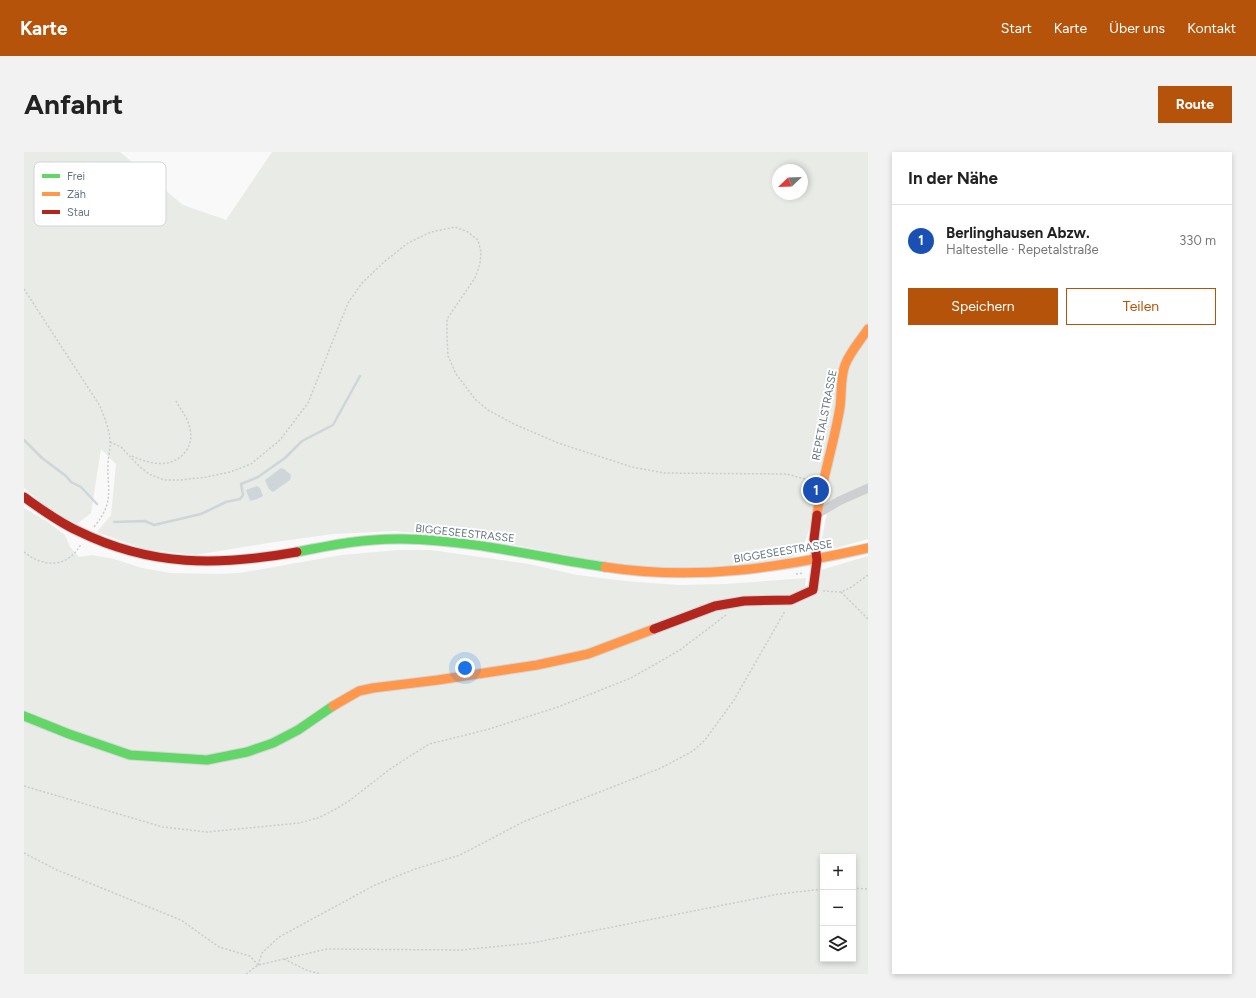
<!DOCTYPE html>
<html lang="de">
<meta charset="utf-8">
<style>
body{margin:0;font-family:Figtree,sans-serif;background:#f2f2f2;color:#222}
.controls{position:absolute;right:12px;bottom:12px;display:grid;overflow:hidden;border-radius:0px;box-shadow:0 2px 6px #0003}
.controls button{width:36px;height:36px;display:grid;place-items:center;padding:0;border:0;border-bottom:1px solid #e0e0e0;background:#fff;color:#222;font:20px sans-serif}
.compass{position:absolute;left:748px;top:12px;width:36px;height:36px;border-radius:50%;background:#fff;box-shadow:0 2px 6px #0003;rotate:247deg}
.you{position:absolute;left:441px;top:516px;width:14px;height:14px;margin:-10px;border:3px solid #fff;border-radius:50%;background:#1a73e8;box-shadow:0 0 0 6px #1a73e833}
.badge{display:grid;place-items:center;width:26px;height:26px;border-radius:50%;background:#b45309;color:#fff;font-size:13px;font-weight:700}
.pin{position:absolute;translate:-50% -50%;border:2px solid #fff;box-shadow:0 1px 4px #0006}
.list{margin:0;padding:0;list-style:none}
h2{display:flex;justify-content:space-between;align-items:center;height:52px;margin:0;padding:0 16px;font-size:17px}
h2 small{font-size:13px;font-weight:400;color:#767676}
.list li{display:grid;grid-template-columns:26px 1fr auto;gap:12px;align-items:center;box-sizing:border-box;height:72px;padding:0 16px;border-top:1px solid #e0e0e0}
.list b{display:block;font-size:15px;white-space:nowrap}
.list p{margin:0;font-size:13px;white-space:nowrap;color:#767676}
.list em{font-size:13px;font-style:normal;color:#767676}
.actions{display:flex;gap:8px;padding:12px 16px}
.actions a{flex:1;padding:9px 0;border:1px solid #b45309;border-radius:0px;text-align:center;font-size:14px;color:#b45309}
.actions .main{background:#b45309;color:#fff}
.icon{flex:none;width:22px;height:22px;fill:none;stroke:currentColor;stroke-width:2;stroke-linecap:round;stroke-linejoin:round}
.map{position:relative;flex:none;width:844px;height:822px;overflow:hidden;border-radius:0px}
header{display:flex;align-items:center;gap:24px;box-sizing:border-box;height:56px;padding:0 20px;background:#b45309;color:#fff}
header strong{font-size:19px}
nav{display:flex;gap:22px;margin-inline-start:auto;font-size:14px}
.intro{display:flex;align-items:center;justify-content:space-between;box-sizing:border-box;height:96px;padding:0 24px}
h1{margin:0;font-size:28px}
.button{padding:10px 18px;border-radius:0px;background:#b45309;color:#fff;font-size:14px;font-weight:700}
main{display:flex;gap:24px;padding:0 24px}
aside{flex:1;background:#fff;border-radius:0px;box-shadow:0 2px 6px #0003}
.map>svg:first-child{display:block}
.green{fill:#e8ebe6;fill-rule:evenodd}
.water{fill:#ced6d9}
.lines{fill:none;stroke-linecap:round;stroke-linejoin:round}
.stream{stroke:#ced6d9;stroke-width:2.5}
.fast-casing{stroke:#d5d6d7;stroke-width:11}
.slow-casing{stroke:#d5d6d7;stroke-width:11}
.jam-casing{stroke:#d5d6d7;stroke-width:11}
.path{stroke:#cbcccd;stroke-width:1.5;stroke-dasharray:2 2;stroke-linecap:butt}
.street{stroke:#cecfd0;stroke-width:9}
.fast{stroke:#63d668;stroke-width:9}
.slow{stroke:#ff974d;stroke-width:9}
.jam{stroke:#b3261e;stroke-width:9}
.labels{text-anchor:middle;stroke-width:4;stroke-linejoin:round;paint-order:stroke}
.street-label{font-size:11px;fill:#657683;stroke:#fff}
.key{fill:#fff;stroke:#d1d6da;stroke-width:1}
.key-label{font-size:11px;fill:#657683}
</style>
<header>
<strong>Karte</strong>
<nav><a>Start</a><a>Karte</a><a>Über uns</a><a>Kontakt</a></nav>
</header>
<div class="intro"><h1>Anfahrt</h1><a class="button">Route</a></div>
<main>
<div class="map">
<svg width="844" height="822" viewBox="0 0 844 822">
<rect width="100%" height="100%" fill="#f9f9f9"/>
<g class="green">
<path d="M0,0H96L159,53L202,68L248,0H844V387L804,398L798,386L803,361L789,366L777,401L764,407L716,414L655,416L602,414L453,386L371,379L309,382L244,391L171,403L120,397L73,380L87,363L92,312L77,297L67,361L53,372L29,360L0,336ZM754,18H778V42H754Z"/>
<path d="M0,356L24,370L41,383L46,395L55,405L68,403L90,407L118,416L146,421L193,422L215,421L318,403L374,398H407L505,412L553,423L601,429L655,433L702,432L782,426L781,434L796,429L797,418L844,404V822H0ZM799,705H829V807H799Z"/>
</g>
<g class="water">
<polygon points="257,316 260,317 267,323 266,328 249,340 245,337 241,328"/>
<polygon points="233,334 236,336 239,344 233,347 226,349 222,338"/>
</g>
<g class="lines">
<g class="stream">
<polyline points="0,288 18,306 42,324 47,330 57,335 73,352"/>
<polyline points="90,370 121,369 130,373 177,362 202,350 216,347 219,343 217,332 234,325 261,306 278,289 309,273 336,224"/>
</g>
<g class="fast-casing">
<g id="fast">
<path d="M273,400C308,393 343,386 379,387C447,388 514,405 581,415"/>
<polyline points="0,564 45,582 106,603 183,608 223,600 249,591 274,578 309,554"/>
</g>
</g>
<g class="slow-casing">
<g id="slow">
<path d="M793,363C798,327 810,292 816,255C818,241 816,227 821,213C826,200 836,189 844,177"/>
<path d="M581,415C673,429 755,416 844,396"/>
<polyline points="309,554 335,539 349,536 414,528 513,513 564,502 630,477"/>
</g>
</g>
<g class="jam-casing">
<g id="jam">
<path d="M0,345C17,357 34,370 54,379C127,415 195,414 273,400"/>
<polyline points="630,477 691,454 720,449 767,448 789,438 793,408 790,387 793,363"/>
</g>
</g>
<g class="path">
<path d="M0,137L76,254C80,265 86,278 86,290C87,297 84,304 84,311C83,340 91,349 70,375"/>
<polyline points="86,290 97,295 116,315 125,322 140,328 157,328 182,325 206,320 227,312 256,288 284,251 324,151 338,131 360,110 384,91 407,80 431,75 444,80 454,88 457,100 456,112 451,126 423,167 423,184 424,204 432,222 451,247 464,258 490,272 534,291 608,315 640,321 763,322 788,329"/>
<path d="M108,304C118,309 132,313 143,311C160,308 170,292 166,277C164,266 157,258 152,249"/>
<path d="M0,400C20,416 44,416 57,392"/>
<polyline points="772,422 780,421"/>
<polyline points="799,439 817,440 826,436 844,423"/>
<polyline points="817,440 844,467"/>
<polyline points="0,634 139,675 183,680 275,671 294,666 310,658 325,649 366,617 405,592 462,578 534,555 607,526 656,498 702,463"/>
<polyline points="0,701 33,718 157,768 195,795 226,804 234,813"/>
<polyline points="829,736 844,737"/>
<polyline points="260,807 282,818 297,822"/>
<polyline points="234,813 238,801 255,785 351,733 391,717 436,703 499,670 637,616 669,599 681,588 710,548 761,459"/>
<polyline points="222,822 234,813 303,797 437,798 508,791 755,742 799,737"/>
</g>
<polyline class="street" points="793,362 815,349 844,336"/>
<use href="#fast" class="fast"/>
<use href="#slow" class="slow"/>
<use href="#jam" class="jam"/>
</g>
<g class="labels">
<g class="street-label">
<text transform="translate(800 263) rotate(-79)" y="4">REPETALSTRASSE</text>
<text transform="translate(441 381) rotate(6)" y="4">BIGGESEESTRASSE</text>
<text transform="translate(759 399) rotate(-9)" y="4">BIGGESEESTRASSE</text>
</g>
</g>
<rect x="10" y="10" width="132" height="64" rx="6" class="key"/>
<rect x="18" y="22" width="18" height="4" fill="#63d668"/>
<rect x="18" y="40" width="18" height="4" fill="#ff974d"/>
<rect x="18" y="58" width="18" height="4" fill="#b3261e"/>
<g class="key-label">
<text x="43" y="28">Frei</text>
<text x="43" y="46">Zäh</text>
<text x="43" y="64">Stau</text>
</g>
</svg>
<div class="controls">
<button>+</button>
<button>−</button>
<button><svg class="icon" aria-label="layers" viewBox="0 0 24 24"><path d="M12 4l9 5-9 5-9-5zM3 14l9 5 9-5"/></svg></button>
</div>
<svg class="compass" viewBox="-18 -18 36 36"><path d="M0-13l5 13h-10z" fill="#e53935"/><path d="M0 13l5-13h-10z" fill="#767676"/></svg>
<div class="you"></div>
<div class="pin badge" style="left:792px;top:338px;background:#1a4fb4">1</div>
</div>
<aside>
<h2>In der Nähe<small></small></h2>
<ul class="list">
<li><span class="badge" style="background:#1a4fb4">1</span><div><b>Berlinghausen Abzw.</b><p>Haltestelle · Repetalstraße</p></div><em>330 m</em></li>
</ul>
<div class="actions"><a class="main">Speichern</a><a>Teilen</a></div>
</aside>
</main>
